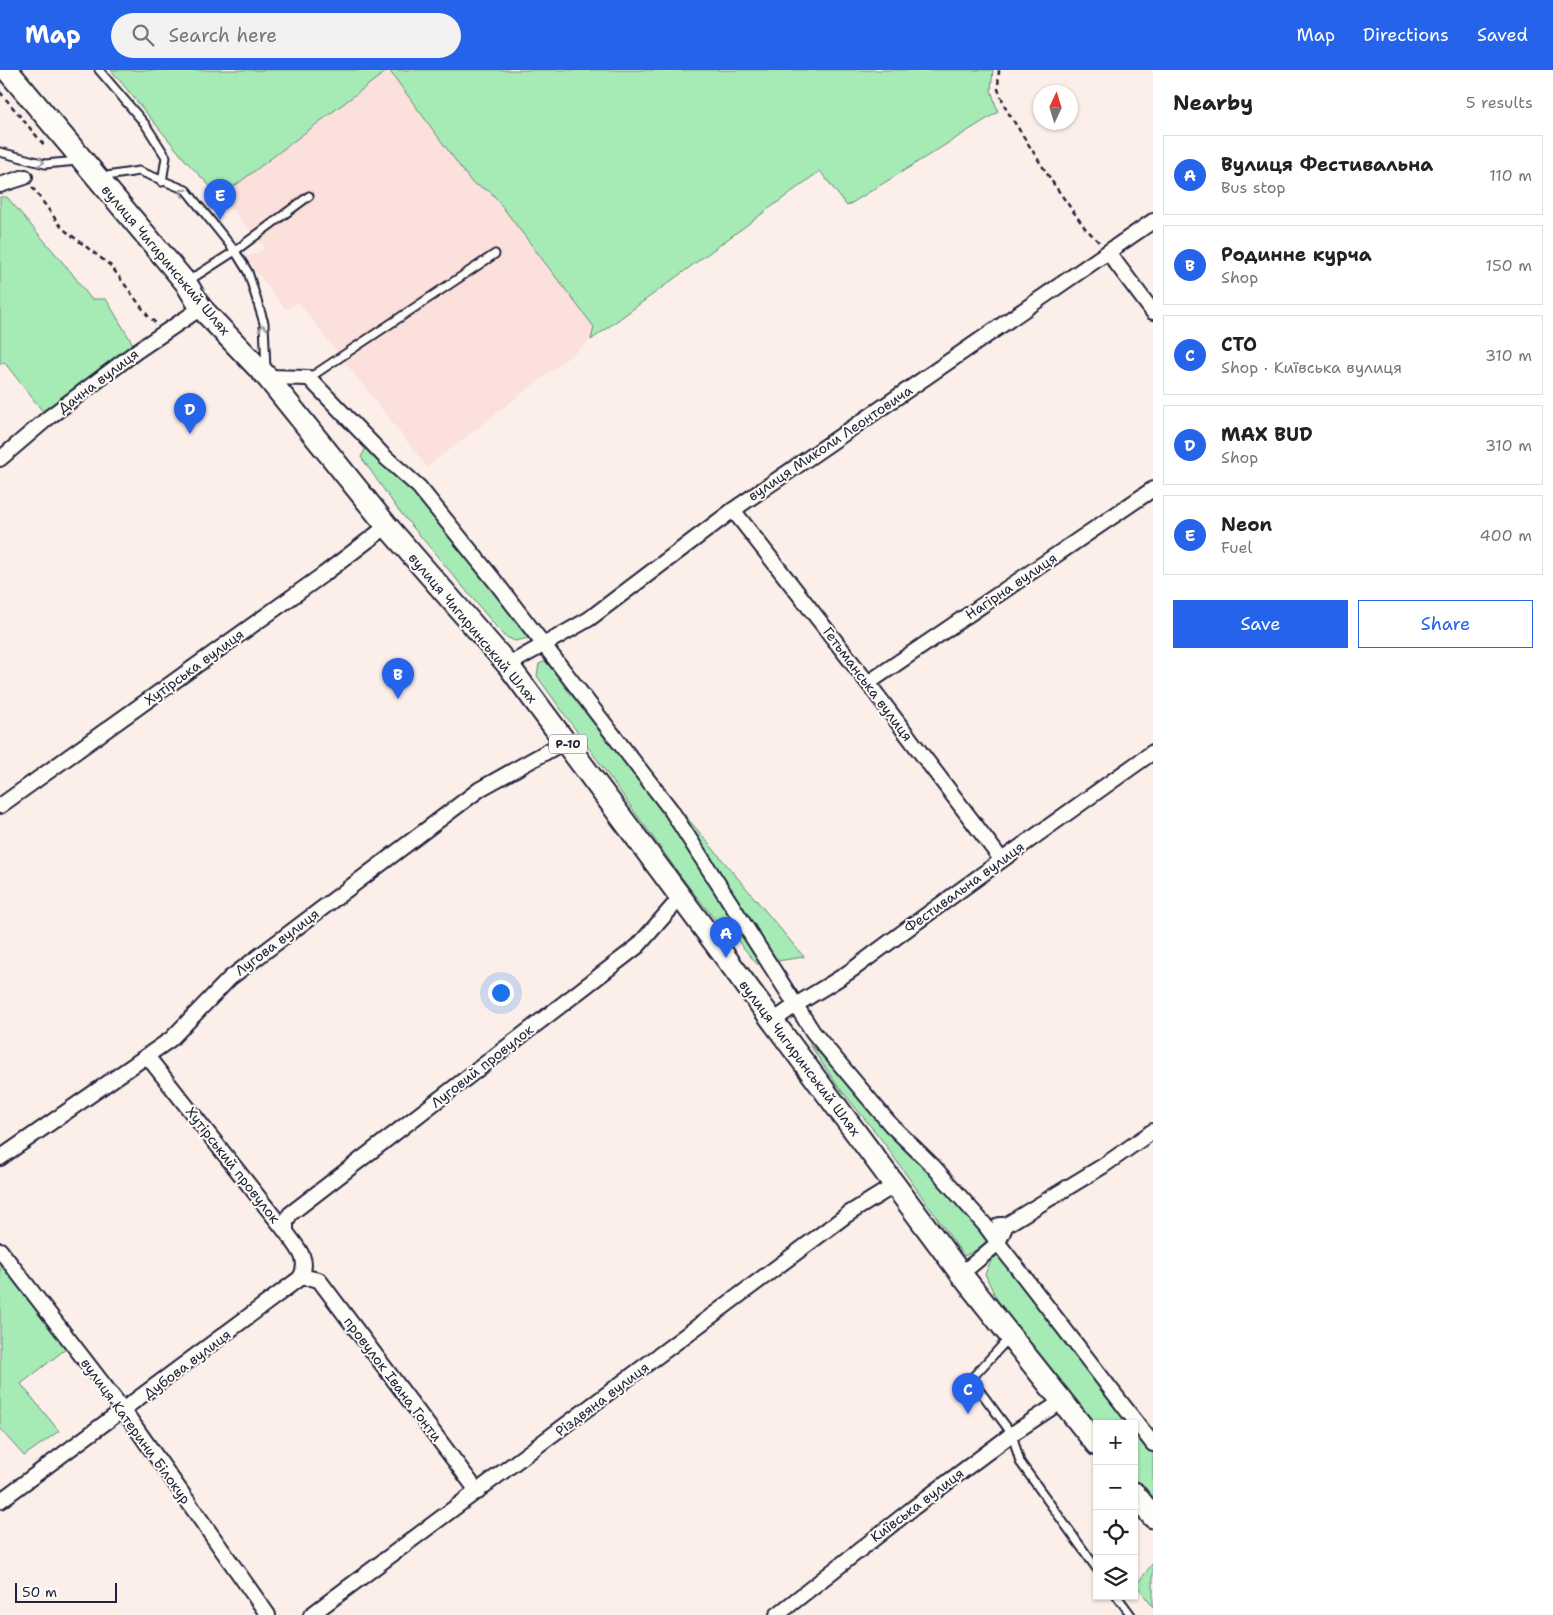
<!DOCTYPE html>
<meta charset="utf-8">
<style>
body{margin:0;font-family:"Shantell Sans",sans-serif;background:#f2f2f2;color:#222}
.controls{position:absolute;right:15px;bottom:15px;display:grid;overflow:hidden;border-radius:0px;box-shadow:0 1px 4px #0004}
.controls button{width:45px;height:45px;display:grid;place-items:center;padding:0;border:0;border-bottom:1px solid #e0e0e0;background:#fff;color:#222;font:25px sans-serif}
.compass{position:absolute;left:1033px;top:15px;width:45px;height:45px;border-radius:50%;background:#fff;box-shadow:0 1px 4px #0004;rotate:4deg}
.scale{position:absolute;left:15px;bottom:12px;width:102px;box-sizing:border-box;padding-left:5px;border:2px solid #22223b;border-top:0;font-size:14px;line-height:18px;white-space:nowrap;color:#22223b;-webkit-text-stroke:4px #fdfcf7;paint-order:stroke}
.you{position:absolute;left:500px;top:922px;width:18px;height:18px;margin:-12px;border:4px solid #fff;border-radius:50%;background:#1a73e8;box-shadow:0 0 0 8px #1a73e833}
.badge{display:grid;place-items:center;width:32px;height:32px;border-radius:50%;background:#2563eb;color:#fff;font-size:16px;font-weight:700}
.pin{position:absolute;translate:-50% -41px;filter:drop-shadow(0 1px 2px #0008)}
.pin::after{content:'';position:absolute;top:26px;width:18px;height:15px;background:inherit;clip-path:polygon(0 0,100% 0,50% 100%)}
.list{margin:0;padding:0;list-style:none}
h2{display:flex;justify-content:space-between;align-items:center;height:65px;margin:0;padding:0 20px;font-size:21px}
h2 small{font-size:16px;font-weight:400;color:#767676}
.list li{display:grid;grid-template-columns:32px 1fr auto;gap:15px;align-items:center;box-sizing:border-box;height:80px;margin:0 10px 10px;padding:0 10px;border:1px solid #e0e0e0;border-radius:0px}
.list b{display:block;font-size:19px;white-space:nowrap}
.list p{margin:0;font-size:16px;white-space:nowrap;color:#767676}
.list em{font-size:16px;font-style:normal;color:#767676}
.actions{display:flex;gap:10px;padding:15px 20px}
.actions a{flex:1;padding:11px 0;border:1px solid #2563eb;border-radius:0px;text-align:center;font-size:18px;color:#2563eb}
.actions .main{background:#2563eb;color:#fff}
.icon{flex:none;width:28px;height:28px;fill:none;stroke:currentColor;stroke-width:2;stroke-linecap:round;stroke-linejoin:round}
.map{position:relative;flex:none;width:1153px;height:1545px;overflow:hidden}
header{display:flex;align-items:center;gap:30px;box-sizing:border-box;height:70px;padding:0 25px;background:#2563eb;color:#fff}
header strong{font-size:24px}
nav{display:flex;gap:28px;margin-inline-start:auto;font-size:18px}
.search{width:350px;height:45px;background:#f2f2f2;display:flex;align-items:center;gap:12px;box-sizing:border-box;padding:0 18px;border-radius:28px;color:#767676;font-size:19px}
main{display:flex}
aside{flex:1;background:#fff}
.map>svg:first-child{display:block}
.built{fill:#fbe0db}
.green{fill:#a6eab5;stroke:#648678}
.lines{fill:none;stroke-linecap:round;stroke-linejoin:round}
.lane-casing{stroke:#22223b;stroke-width:11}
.street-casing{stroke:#22223b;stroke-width:18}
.primary-casing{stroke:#22223b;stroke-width:25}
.path{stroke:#22223b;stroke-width:2.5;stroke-dasharray:5 4;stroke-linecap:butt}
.lane{stroke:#fdfcf7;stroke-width:7}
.street{stroke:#fdfcf7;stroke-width:14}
.primary{stroke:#fdfcf7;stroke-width:21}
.oneway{stroke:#9a9aa2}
.labels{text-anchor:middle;stroke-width:4;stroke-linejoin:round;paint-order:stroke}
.shield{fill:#fdfcf7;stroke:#646373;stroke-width:1}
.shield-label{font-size:12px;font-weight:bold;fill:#22223b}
.street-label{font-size:14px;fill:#22223b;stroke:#fdfcf7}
</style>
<header>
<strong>Map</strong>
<div class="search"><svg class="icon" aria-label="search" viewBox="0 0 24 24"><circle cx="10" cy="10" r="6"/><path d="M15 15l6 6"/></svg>Search here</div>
<nav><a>Map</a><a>Directions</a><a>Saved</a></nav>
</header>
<main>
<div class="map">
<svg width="1153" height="1545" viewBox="0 0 1153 1545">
<rect width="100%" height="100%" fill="#fcefea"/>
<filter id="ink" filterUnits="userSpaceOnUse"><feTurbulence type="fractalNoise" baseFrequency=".02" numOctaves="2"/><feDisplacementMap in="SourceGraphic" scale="10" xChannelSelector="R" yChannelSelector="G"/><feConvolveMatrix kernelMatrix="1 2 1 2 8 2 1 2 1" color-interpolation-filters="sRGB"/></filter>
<g filter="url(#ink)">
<polygon class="built" points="389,0 472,113 491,122 594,257 591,270 427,397 298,232 286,240 246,188 265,178 221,126"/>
<g class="green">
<polygon points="111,0 388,0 220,127 185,90"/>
<polygon points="389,0 993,0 991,20 998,42 847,136 820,101 591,270 594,257 491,122 472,113"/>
<polygon points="0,127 7,127 71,202 91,229 106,229 137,281 48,348 4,292 0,295"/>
<polygon points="369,373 385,384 534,567 515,571 504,566 396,437 361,387"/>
<polygon points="553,588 804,887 757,894 737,870 717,852 685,812 537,606 539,594"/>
<polygon points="808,972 841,1006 991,1173 964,1186 881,1069 837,1015"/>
<polygon points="0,1185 67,1278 21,1314 59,1361 24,1386 0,1359"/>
<polygon points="1003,1186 1130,1354 1097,1354 1097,1363 996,1228 985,1204 992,1188"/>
<polygon points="1134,1359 1153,1383 1153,1438 1134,1413"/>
<polygon points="1153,1493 1153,1537 1136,1515"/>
</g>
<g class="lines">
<g class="lane-casing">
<g id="lane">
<polyline points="99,0 145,54 166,87 162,112"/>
<polyline points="0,82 45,94 78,91"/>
<polyline points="100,107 139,101 186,120 235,181 248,202 264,253 266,299"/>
<polyline points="188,211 235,181 309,126"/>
<polyline points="309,308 495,184"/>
<polyline points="1009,1268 971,1309 1012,1364 1020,1392 1097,1499"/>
<polyline points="1117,1526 1131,1545"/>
</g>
</g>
<g class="street-casing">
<g id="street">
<polyline points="0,115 25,107"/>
<polyline points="1108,182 1153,242"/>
<polyline points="267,307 309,308 385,387 419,417 494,510 671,740 813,962 891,1055 933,1096 985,1155 998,1173 961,1204"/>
<polyline points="0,389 48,348 137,281 201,238"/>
<polyline points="733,440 868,613 1001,789"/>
<polyline points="508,595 589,549 733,440 1153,151"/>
<polyline points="868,613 1153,419"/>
<polyline points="0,736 324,504 387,456"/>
<path d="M774,951C800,929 829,917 856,897C954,824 1053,753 1153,682"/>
<polyline points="0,1088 171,969 230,908 480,719 566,671"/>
<polyline points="999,1155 1006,1155 1103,1096 1153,1061"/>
<polyline points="1006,1155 998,1173 1153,1374"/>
<polyline points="286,1162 286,1152 290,1144 638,876 680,828"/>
<polyline points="0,1180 124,1341 268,1545"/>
<polyline points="300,1208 310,1208 319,1210 478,1422"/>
<path d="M0,1431L300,1208C311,1190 297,1177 286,1162L147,986"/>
<polyline points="311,1545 848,1144 895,1115"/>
<polyline points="777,1545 913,1438 1012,1364 1062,1331"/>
</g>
</g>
<g class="primary-casing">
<g id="primary">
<polyline points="7,0 186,213 201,238 267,307 387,456 508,595 961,1204 1097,1375"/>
<polyline points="1134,1423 1153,1447"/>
</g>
</g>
<g class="path">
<polyline points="999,0 998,19 1006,39 1055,116 1085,158 1099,172"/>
<polyline points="0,22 44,75"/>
<polyline points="32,117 62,158 111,196 148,246 157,254"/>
</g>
<use href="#lane" class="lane"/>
<use href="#street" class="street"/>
<use href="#primary" class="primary"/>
</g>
<defs><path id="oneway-chevron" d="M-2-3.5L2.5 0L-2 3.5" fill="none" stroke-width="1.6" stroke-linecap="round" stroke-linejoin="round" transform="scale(1.25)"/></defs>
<g class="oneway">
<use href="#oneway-chevron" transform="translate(41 92) rotate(10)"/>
<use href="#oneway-chevron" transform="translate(183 122) rotate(-147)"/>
<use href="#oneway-chevron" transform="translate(263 258) rotate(-97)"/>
</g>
</g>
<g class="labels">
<rect class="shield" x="549" y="664.5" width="38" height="19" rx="4"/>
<g class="shield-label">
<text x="568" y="678">Р-10</text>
</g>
<g class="street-label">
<text transform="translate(166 190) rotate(50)" y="5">вулиця Чигиринський Шлях</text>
<text transform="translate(98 311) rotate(-37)" y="5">Дачна вулиця</text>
<text transform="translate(830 373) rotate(-34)" y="5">вулиця Миколи Леонтовича</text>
<text transform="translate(1011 516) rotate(-34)" y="5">Нагірна вулиця</text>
<text transform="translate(473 558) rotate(50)" y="5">вулиця Чигиринський Шлях</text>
<text transform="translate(194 597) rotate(-36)" y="5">Хутірська вулиця</text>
<text transform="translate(868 614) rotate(53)" y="5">Гетьманська вулиця</text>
<text transform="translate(964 817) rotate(-36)" y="5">Фестивальна вулиця</text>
<text transform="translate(277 872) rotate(-37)" y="5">Лугова вулиця</text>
<text transform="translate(800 988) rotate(53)" y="5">вулиця Чигиринський Шлях</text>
<text transform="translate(482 996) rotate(-38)" y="5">Луговий провулок</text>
<text transform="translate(233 1095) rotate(52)" y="5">Хутірський провулок</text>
<text transform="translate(187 1294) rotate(-37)" y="5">Дубова вулиця</text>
<text transform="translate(393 1309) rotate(53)" y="5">провулок Івана Гонти</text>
<text transform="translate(602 1329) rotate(-37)" y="5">Різдвяна вулиця</text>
<text transform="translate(136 1361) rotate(54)" y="5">вулиця Катерини Білокур</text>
<text transform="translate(917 1435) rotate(-37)" y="5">Київська вулиця</text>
</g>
</g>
</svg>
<div class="controls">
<button>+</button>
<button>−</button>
<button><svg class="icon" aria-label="locate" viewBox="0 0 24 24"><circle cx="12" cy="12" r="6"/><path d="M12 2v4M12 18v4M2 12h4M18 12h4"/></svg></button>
<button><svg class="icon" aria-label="layers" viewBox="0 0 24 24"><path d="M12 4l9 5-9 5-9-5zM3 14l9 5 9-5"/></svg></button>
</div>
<svg class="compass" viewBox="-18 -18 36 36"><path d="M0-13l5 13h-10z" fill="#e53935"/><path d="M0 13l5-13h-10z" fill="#767676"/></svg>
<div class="scale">50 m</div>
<div class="you"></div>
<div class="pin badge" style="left:726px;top:888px">A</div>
<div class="pin badge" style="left:398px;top:629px">B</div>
<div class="pin badge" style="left:968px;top:1344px">C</div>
<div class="pin badge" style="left:190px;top:364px">D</div>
<div class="pin badge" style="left:220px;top:150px">E</div>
</div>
<aside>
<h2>Nearby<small>5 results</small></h2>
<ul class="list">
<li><span class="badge">A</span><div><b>Вулиця Фестивальна</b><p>Bus stop</p></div><em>110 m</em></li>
<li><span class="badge">B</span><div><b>Родинне курча</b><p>Shop</p></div><em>150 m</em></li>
<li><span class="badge">C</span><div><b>СТО</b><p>Shop · Київська вулиця</p></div><em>310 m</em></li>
<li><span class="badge">D</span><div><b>MAX BUD</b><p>Shop</p></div><em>310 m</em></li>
<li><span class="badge">E</span><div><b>Neon</b><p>Fuel</p></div><em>400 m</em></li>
</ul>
<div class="actions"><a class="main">Save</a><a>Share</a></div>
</aside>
</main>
